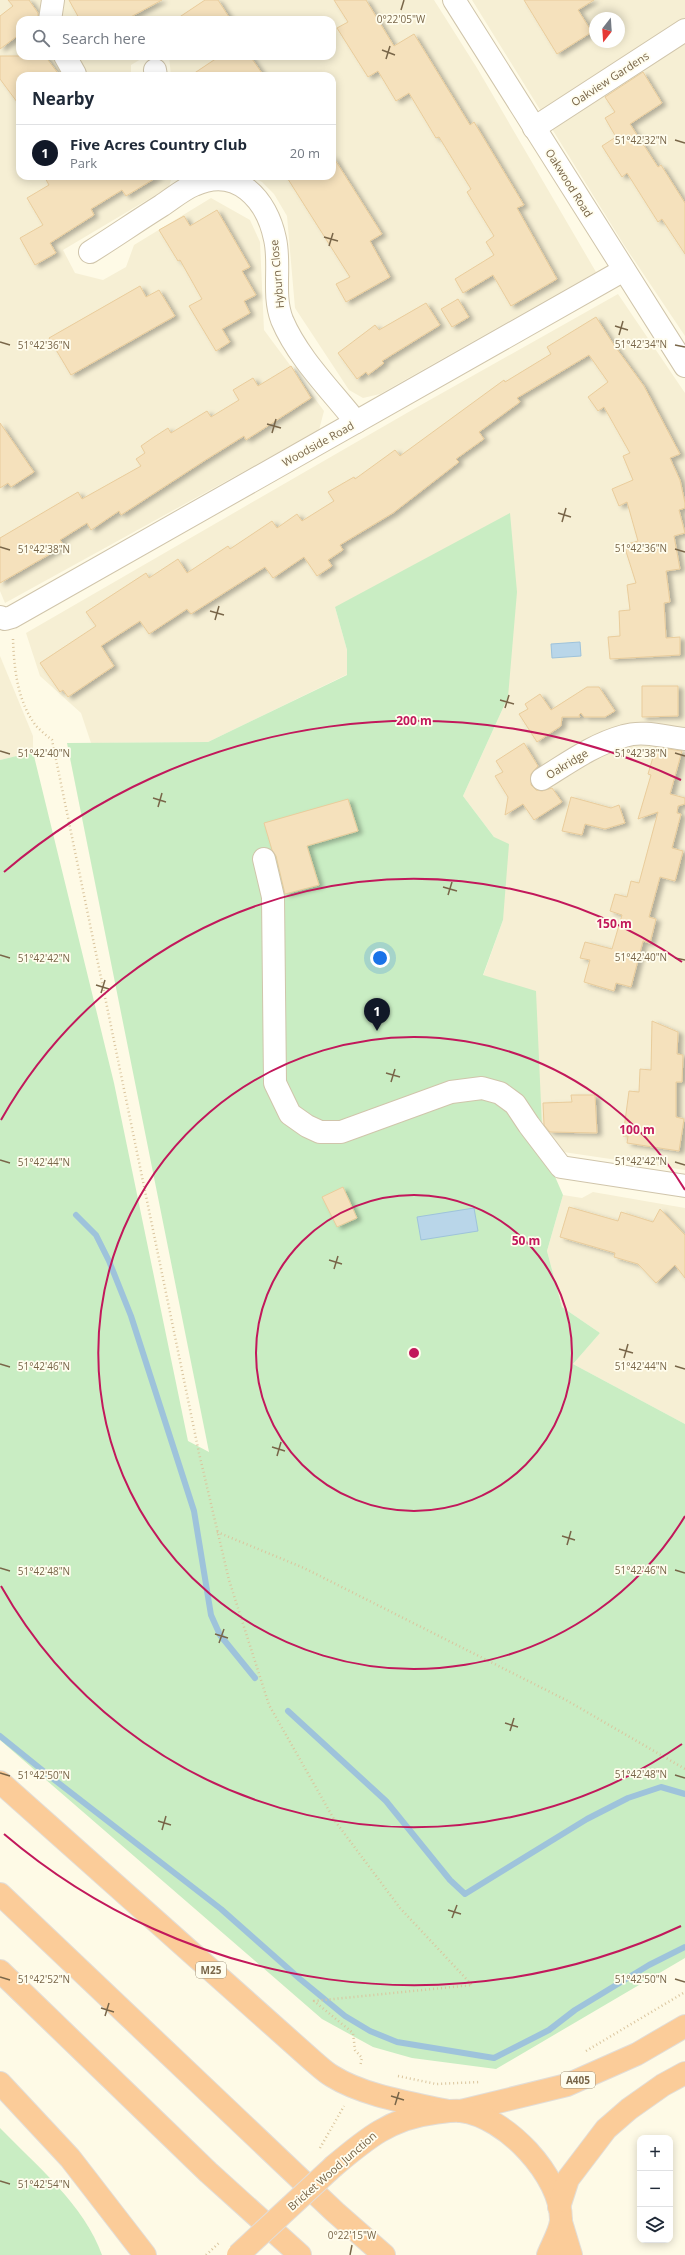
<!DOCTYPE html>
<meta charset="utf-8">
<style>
body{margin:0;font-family:"Open Sans",sans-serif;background:#f2f2f3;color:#1f2937}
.controls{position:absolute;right:12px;bottom:12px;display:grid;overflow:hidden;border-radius:8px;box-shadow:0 2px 10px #0003}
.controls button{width:36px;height:36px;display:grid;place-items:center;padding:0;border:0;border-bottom:1px solid #e0e1e3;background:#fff;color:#1f2937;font:20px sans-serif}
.compass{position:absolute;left:589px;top:12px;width:36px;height:36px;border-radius:50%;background:#fff;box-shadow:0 2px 10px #0003;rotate:197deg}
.you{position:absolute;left:380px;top:958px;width:14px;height:14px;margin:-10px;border:3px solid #fff;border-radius:50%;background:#1a73e8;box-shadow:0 0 0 6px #1a73e833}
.badge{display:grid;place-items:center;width:26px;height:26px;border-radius:50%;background:#111827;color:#fff;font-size:13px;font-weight:700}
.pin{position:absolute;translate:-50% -33px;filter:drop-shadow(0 1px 2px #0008)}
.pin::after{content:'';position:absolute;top:21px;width:14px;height:12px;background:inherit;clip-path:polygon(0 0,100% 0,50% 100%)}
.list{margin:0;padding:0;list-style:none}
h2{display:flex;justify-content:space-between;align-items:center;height:52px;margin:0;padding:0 16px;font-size:17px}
h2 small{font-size:13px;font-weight:400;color:#747a83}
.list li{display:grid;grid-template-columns:26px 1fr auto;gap:12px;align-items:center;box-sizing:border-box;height:56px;padding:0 16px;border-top:1px solid #e0e1e3}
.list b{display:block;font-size:15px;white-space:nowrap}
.list p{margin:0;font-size:13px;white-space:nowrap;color:#747a83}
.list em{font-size:13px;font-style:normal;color:#747a83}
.icon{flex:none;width:22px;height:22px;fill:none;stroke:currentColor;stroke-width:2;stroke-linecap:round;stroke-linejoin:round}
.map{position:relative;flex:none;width:685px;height:2255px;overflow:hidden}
.search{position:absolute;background:#fff;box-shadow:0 2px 10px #0003;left:16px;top:16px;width:320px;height:44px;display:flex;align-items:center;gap:10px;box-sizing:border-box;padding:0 14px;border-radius:12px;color:#747a83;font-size:15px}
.panel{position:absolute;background:#fff;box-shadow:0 2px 10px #0003;left:16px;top:72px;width:320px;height:108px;border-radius:12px}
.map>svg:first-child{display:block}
.residential{fill:#f6efd4;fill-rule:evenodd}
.green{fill:#c9edc3}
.water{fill:#b9d6e9;stroke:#9ec3db}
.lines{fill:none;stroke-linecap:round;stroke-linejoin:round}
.stream{stroke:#9ec3db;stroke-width:6}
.building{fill:#f5e1bc;stroke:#e9cc9b;filter:url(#shadow)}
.minor-casing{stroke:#d0c5ab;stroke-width:24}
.highway-casing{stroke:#e2ddd7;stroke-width:24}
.path{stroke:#dac59e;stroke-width:2.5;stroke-dasharray:1 3;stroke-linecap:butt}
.minor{stroke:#fff;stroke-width:22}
.highway{stroke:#fbcc99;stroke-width:22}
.highway-bridge-casing{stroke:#e2ddd7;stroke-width:24;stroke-linecap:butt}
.highway-bridge{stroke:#fbcc99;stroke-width:22}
.ticks{fill:none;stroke:#796649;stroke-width:1.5}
.ring{fill:none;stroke:#c2185b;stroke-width:2}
.labels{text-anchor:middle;stroke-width:3.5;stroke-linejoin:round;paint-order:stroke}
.shield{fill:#fffdee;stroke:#a1937a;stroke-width:1}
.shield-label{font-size:10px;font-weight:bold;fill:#796649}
.street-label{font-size:11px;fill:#796649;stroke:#fffdee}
.ticks-label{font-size:10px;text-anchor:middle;fill:#796649;stroke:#fffdee;stroke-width:3.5;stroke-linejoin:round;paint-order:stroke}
.centre{fill:#c2185b;stroke:#fffdee;stroke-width:2}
.ring-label{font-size:12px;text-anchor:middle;font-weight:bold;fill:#c2185b;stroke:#fffdee;stroke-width:3.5;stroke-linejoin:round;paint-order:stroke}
</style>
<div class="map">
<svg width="685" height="2255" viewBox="0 0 685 2255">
<defs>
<filter id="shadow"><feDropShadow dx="4.5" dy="2.5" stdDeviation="2" flood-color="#0004"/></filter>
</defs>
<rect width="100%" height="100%" fill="#fefae6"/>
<g class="residential">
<polygon points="0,0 434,0 477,68 596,272 380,394 363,398 349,390 295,308 287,216 274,194 262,182 251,176 332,176 332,76 171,76 169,56 332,56 332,20 20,20 20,56 146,56 131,65 131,76 20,76 20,176 172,176 169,187 63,250 75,273 103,280 126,267 134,245 211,198 250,220 260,242 264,330 324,411 319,430 5,603 0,591"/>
<path d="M472,0H685V336L624,245ZM595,18H619V42H595Z"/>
<polygon points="618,294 685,393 685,1170 543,1149 483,976 503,920 494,837 463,796 508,697 335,607 347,650 348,674 208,742 91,743 81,713 40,676 26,633 412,410"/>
<polygon points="0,656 33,736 33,752 0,760"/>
<polygon points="593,1192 685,1208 685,1424 573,1364 600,1333 562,1307 547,1251 563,1195 582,1198"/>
</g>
<g class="green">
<polygon points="510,513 517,592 508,697 463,796 494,837 509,844 503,920 483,975 536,991 543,1149 563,1195 547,1251 562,1307 600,1333 573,1364 685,1424 685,1958 496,2069 412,2058 373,2047 322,2019 0,1740 0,760 33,752 114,1083 188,1441 209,1452 67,743 208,742 347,675 347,650 335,607"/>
<path d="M0,2128C35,2164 85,2206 102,2255H0Z"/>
</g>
<g class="water">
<polygon points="580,642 581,656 552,658 551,644"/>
<polygon points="474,1208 478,1231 421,1240 417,1217"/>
</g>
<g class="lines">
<g class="stream">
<polyline points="76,1215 96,1235 109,1261 131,1316 194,1511 211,1615 220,1635 255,1678"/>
<polyline points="288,1711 386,1801 450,1880 465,1894 587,1819 628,1798 661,1787 685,1794"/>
<polyline points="0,1736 52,1778 221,1909 300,1979 345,2016 370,2031 397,2042 494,2058 549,2030 575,2010 649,1965 685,1947"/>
</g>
</g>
<g class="building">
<polygon points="8,0 29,0 38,13 38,20 20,20 20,34 0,49 0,16 13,6"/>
<polygon points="69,0 162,0 125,20 80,20"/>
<polygon points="205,0 218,0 231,20 175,20"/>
<polygon points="334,0 366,0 394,46 414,34 470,125 474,122 524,205 517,208 557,279 511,306 493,275 463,293 455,279 494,255 486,242 494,236 467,192 471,189 439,137 436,138 409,93 396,101 378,71 368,77 337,28 348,22"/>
<polygon points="524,0 594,0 578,10 592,32 557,54"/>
<polygon points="0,56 45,56 60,76 20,76 20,106 0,79"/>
<polygon points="220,56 250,56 264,76 190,76"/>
<polygon points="643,72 662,103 630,124 658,167 661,165 685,203 685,254 662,219 658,222 627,173 622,177 602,146 616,137 605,118 615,112 605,97"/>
<polygon points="332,155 382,234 370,241 390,277 346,302 336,284 350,277 286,176 332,176"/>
<polygon points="44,176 159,176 126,196 122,190 91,209 94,215 50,243 56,253 35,265 20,238 43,225 27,198 49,185"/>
<polygon points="217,210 250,267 242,271 256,295 244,301 250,313 222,329 230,342 216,351 189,306 202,299 180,260 178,261 159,230 184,216 190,226"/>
<polygon points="140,286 146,297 159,290 175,316 71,375 49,338"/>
<polygon points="458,299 469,317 452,327 441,309"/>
<polygon points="426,303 440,325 382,361 384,363 368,375 366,372 357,379 338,353 375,325 379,330"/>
<polygon points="596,317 614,345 644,386 680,454 670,458 680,480 685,503 685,508 679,510 685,533 674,536 680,569 666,571 670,602 664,603 666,638 680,637 680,655 610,659 608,637 620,636 619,611 630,610 627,585 636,583 624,545 638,541 627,502 619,506 612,489 633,480 623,456 630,453 604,407 598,411 588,397 608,382 589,355 517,398 520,402 479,432 484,439 456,459 459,462 393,513 340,545 343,550 328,560 332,566 317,576 304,557 273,578 265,567 191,614 187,609 149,634 140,621 101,646 114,666 68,697 63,690 60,692 40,663 96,626 86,612 146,573 149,578 178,559 187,573 228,546 230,549 272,521 277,528 297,514 302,521 334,501 328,492 354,477 355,479 395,450 400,456 504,380 505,382 551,354 547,347"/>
<polygon points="291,366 311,398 246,440 244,436 204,461 121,515 119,511 91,530 87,523 60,540 64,546 0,583 0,538 78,492 82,499 141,466 136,459 145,453 141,446 154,437 168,428 171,433 207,411 211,417 239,400 233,390 253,378 258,386"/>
<polygon points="0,423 34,472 11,487 8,483 0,488"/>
<polygon points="642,686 678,686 678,716 642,717"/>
<polygon points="587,687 599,687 615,711 605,717 584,717 581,713 579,715 580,717 562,717 561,726 537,742 519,714 528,709 525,704 540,694 551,710"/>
<polygon points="524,743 538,766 531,774 531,785 536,790 542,791 552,788 562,802 534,820 523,804 505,815 508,797 495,776 503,772 496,761"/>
<polygon points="656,747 682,751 670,794 685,798 685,804 678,806 677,813 681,814 672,848 683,851 675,881 660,877 649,917 656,919 650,943 643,941 631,987 616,983 614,991 584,982 590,960 580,958 585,942 612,949 622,915 610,911 615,894 627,897 631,881 639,883 658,812 638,819 651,775 648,774"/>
<polygon points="571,797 611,808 619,805 625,823 605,829 585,824 582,835 562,831"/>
<polygon points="348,799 358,831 307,846 319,885 285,894 276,856 272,850 264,823"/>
<polygon points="652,1021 678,1032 677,1054 683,1055 682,1082 676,1082 676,1117 684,1119 679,1151 627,1143 628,1136 623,1136 629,1091 639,1092 640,1069 651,1070"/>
<polygon points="571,1095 595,1095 597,1133 550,1132 544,1125 543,1103 572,1102"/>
<polygon points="343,1187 357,1218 337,1227 322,1197"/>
<polygon points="569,1207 618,1221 621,1212 653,1222 660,1209 685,1235 685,1278 675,1265 656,1283 638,1264 614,1257 615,1253 560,1237"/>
</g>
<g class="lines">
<g class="minor-casing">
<g id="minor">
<polyline points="454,0 685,366"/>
<polyline points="50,20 53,0"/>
<polyline points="65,56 75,74"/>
<polyline points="155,70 156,76"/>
<polyline points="534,128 685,30"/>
<path d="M90,252C114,237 137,221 161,206C172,199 182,190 194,185C237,165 267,200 275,239C281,265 272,294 282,320C298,358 331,390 356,422"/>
<polyline points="0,617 5,619 12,617 624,270"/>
<path d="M542,779C568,763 594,744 624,736C642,730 666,737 685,739"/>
<polyline points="264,859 273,897 275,1083 290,1114 307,1126 320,1132 341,1132 451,1092 482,1088 500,1093 515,1104 529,1125 561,1167 685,1186"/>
</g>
</g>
<g class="highway-casing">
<g id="highway">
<path d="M0,1782L313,2061C319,2066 325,2072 332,2076C364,2096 411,2103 448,2111"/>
<polyline points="0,1894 335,2212 384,2255"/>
<polyline points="0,1971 208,2172 300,2255"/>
<polyline points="0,2083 70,2158 145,2255"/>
<polyline points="461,2111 567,2085 637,2054 685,2026"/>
<path d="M334,2166C366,2139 391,2118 434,2113C443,2112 452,2110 461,2111C505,2116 562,2176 561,2221C560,2231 552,2245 548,2255"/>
<polyline points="559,2207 568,2179 606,2129 629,2109 663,2085 685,2073"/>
<polyline points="561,2222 571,2255"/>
</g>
</g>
<g class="path">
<path d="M13,639C14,667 17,699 34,723C38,729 46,735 52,740L199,1453L229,1580L269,1705L335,1821L400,1908L472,1985L314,2001L353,2033L355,2050L362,2058L360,2067"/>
<polyline points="217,1532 304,1568 566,1700 685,1769"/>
<polyline points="586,2051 685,1992"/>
<polyline points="398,2076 436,2084 480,2082"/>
<polyline points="320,2148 344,2106"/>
<polyline points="206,2255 219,2243"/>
</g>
<use href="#minor" class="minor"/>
<use href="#highway" class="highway"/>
<g class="highway-bridge-casing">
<polyline id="highway-bridge" points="238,2255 334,2166"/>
</g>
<use href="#highway-bridge" class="highway-bridge"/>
</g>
<path class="ticks" d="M401,10L404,0M382,50L395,55M386,59L390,46M675,140L685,143M324,237L338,241M329,246L333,233M615,326L628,330M619,335L623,321M0,342L10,345M675,345L685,347M267,424L281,428M272,433L276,419M558,513L571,517M562,522L566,508M0,547L10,550M675,549L685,552M210,611L224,615M215,620L219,606M500,700L514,704M505,708L509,695M0,751L10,754M675,753L685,756M153,798L166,802M158,807L162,793M443,887L457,891M448,895L452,882M0,955L10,958M675,958L685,960M96,985L109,989M101,993L105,980M386,1073L400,1077M391,1082L395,1069M0,1160L10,1163M675,1162L685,1165M329,1260L342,1264M334,1269L338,1256M619,1349L633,1353M624,1358L628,1344M0,1364L10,1367M675,1366L685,1369M272,1447L285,1451M277,1456L281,1442M562,1536L575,1540M567,1545L571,1531M0,1568L10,1571M675,1570L685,1573M215,1634L228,1638M219,1643L224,1629M505,1723L518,1727M510,1731L514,1718M0,1773L10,1776M675,1775L685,1778M158,1821L171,1825M162,1830L166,1816M448,1910L461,1914M452,1918L457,1905M0,1977L10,1980M675,1979L685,1982M101,2008L114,2012M105,2016L109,2003M391,2096L404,2100M395,2105L399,2092M0,2181L10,2184M350,2255L352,2245"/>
<g class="ring">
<circle cx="414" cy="1353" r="158"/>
<path d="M685 1516A316 316 0 1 1 685 1190"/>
<path d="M682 1744A474 474 0 0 1 1 1586M1 1120A474 474 0 0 1 682 962"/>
<path d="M681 1926A632 632 0 0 1 4 1834M4 872A632 632 0 0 1 681 780"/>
</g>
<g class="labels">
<g class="shield">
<rect x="196" y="1962" width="30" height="16" rx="3"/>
<rect x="561" y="2072" width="34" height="16" rx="3"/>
</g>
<g class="shield-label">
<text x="211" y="1974">M25</text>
<text x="578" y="2084">A405</text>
</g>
<g class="street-label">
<text transform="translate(610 79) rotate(-33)" y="4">Oakview Gardens</text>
<text transform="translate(569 183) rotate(58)" y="4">Oakwood Road</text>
<text transform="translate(277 274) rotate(-95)" y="4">Hyburn Close</text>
<text transform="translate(318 444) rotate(-29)" y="4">Woodside Road</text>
<text transform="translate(567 764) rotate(-31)" y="4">Oakridge</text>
<text transform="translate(332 2171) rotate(-41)" y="4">Bricket Wood Junction</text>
</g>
</g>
<g class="ticks-label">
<text x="401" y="23">0°22'05"W</text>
<text x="641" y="144">51°42'32"N</text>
<text x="641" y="348">51°42'34"N</text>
<text x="44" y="349">51°42'36"N</text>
<text x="641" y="552">51°42'36"N</text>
<text x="44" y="553">51°42'38"N</text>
<text x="641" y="757">51°42'38"N</text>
<text x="44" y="757">51°42'40"N</text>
<text x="641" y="961">51°42'40"N</text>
<text x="44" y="962">51°42'42"N</text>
<text x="641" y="1165">51°42'42"N</text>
<text x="44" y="1166">51°42'44"N</text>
<text x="641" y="1370">51°42'44"N</text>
<text x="44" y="1370">51°42'46"N</text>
<text x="641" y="1574">51°42'46"N</text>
<text x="44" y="1575">51°42'48"N</text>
<text x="641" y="1778">51°42'48"N</text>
<text x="44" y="1779">51°42'50"N</text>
<text x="641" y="1983">51°42'50"N</text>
<text x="44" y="1983">51°42'52"N</text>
<text x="44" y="2188">51°42'54"N</text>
<text x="352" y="2239">0°22'15"W</text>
</g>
<circle cx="414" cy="1353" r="6" class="centre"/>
<g class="ring-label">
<text x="414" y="725">200 m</text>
<text x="614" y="928">150 m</text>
<text x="637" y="1134">100 m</text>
<text x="526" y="1245">50 m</text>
</g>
</svg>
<div class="controls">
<button>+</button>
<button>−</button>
<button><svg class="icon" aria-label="layers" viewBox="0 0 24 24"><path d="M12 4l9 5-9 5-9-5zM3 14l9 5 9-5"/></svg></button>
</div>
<svg class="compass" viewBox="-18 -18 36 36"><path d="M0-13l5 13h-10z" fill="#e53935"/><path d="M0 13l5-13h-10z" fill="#747a83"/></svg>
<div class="you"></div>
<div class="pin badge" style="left:377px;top:1031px">1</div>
<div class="search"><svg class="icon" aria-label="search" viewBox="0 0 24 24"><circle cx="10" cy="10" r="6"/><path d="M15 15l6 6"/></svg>Search here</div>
<section class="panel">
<h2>Nearby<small></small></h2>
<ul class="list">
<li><span class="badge">1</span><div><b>Five Acres Country Club</b><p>Park</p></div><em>20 m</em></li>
</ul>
</section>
</div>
